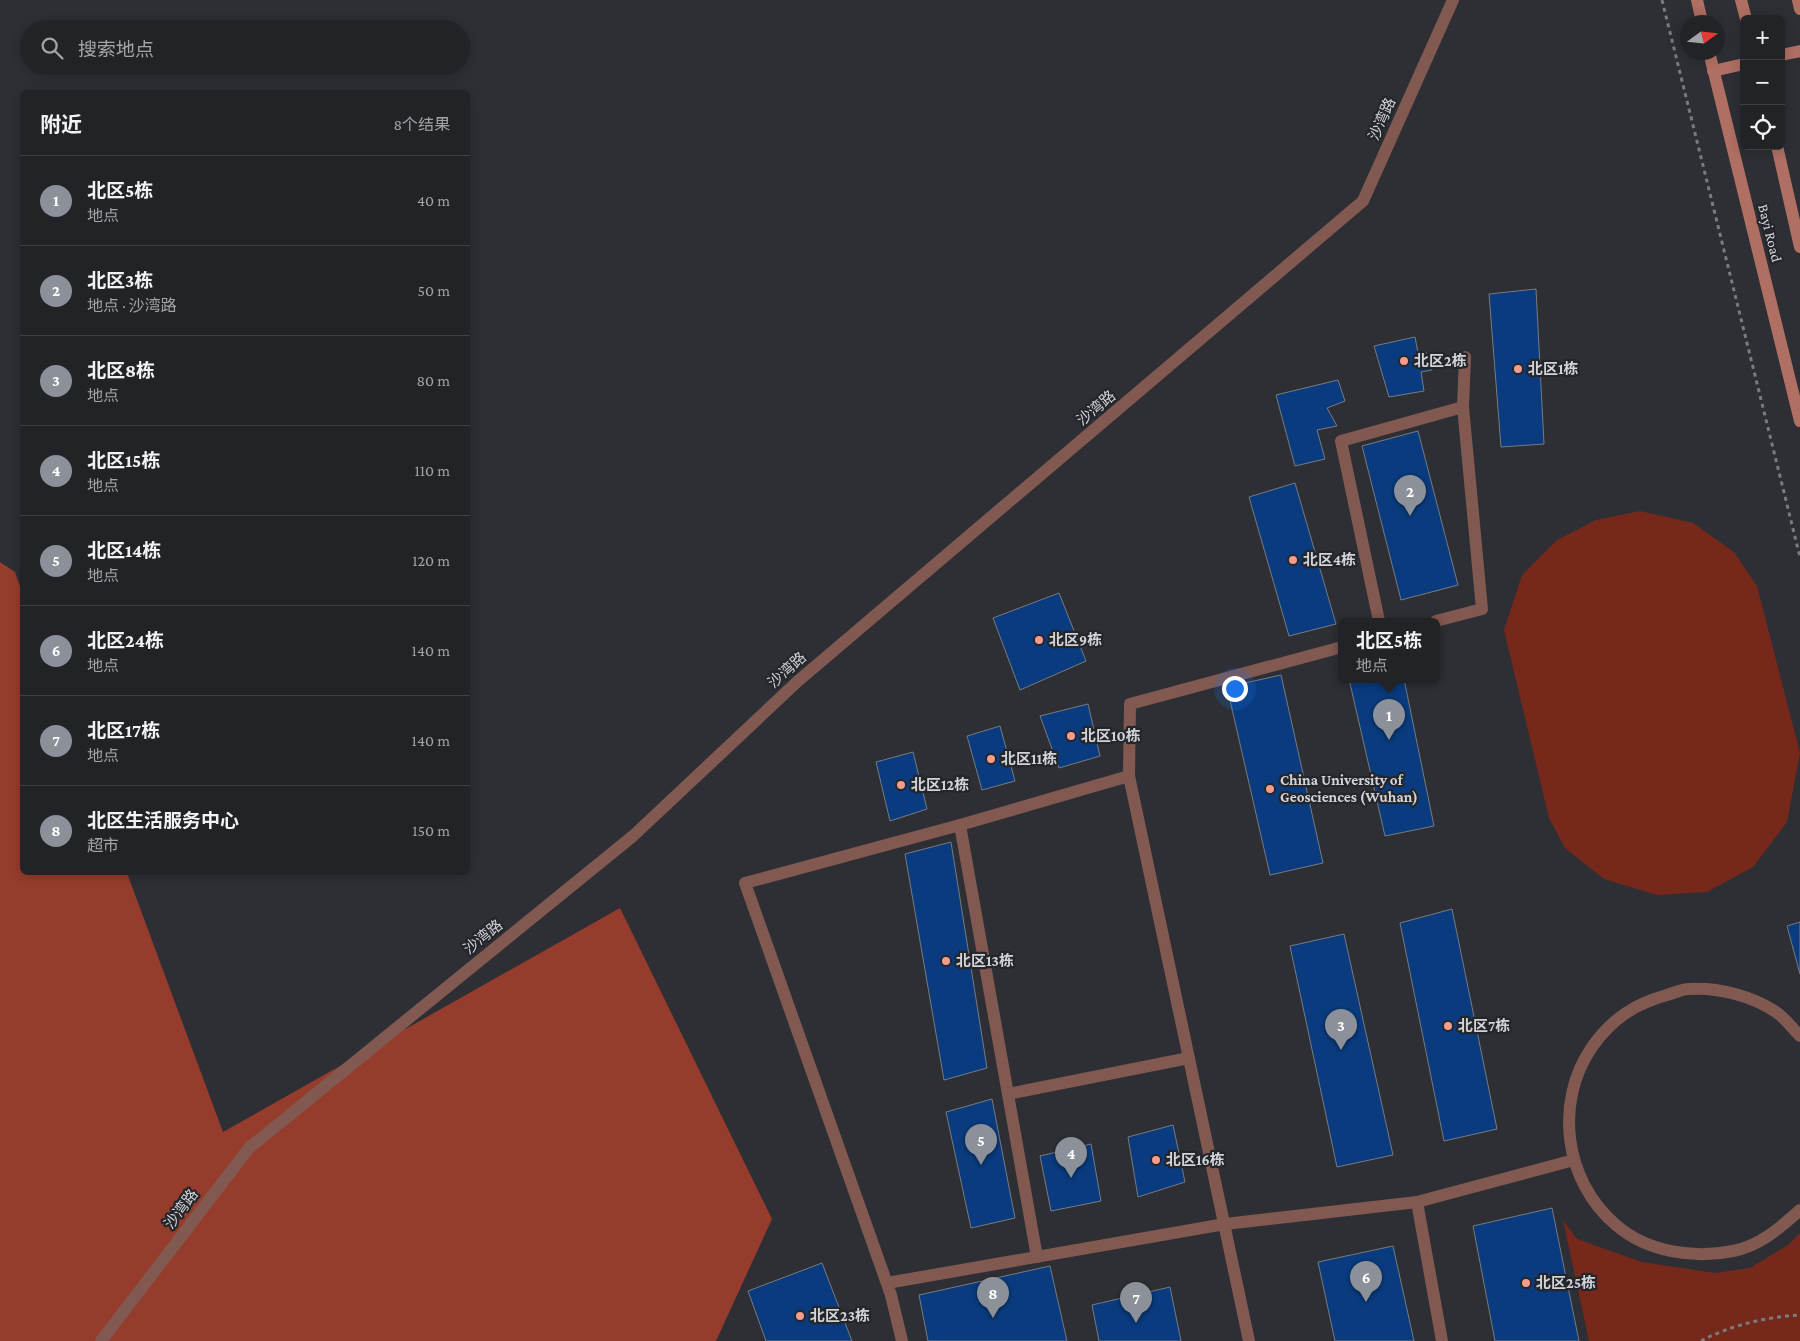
<!DOCTYPE html>
<html lang="zh">
<meta charset="utf-8">
<style>
body{margin:0;font-family:"Crimson Pro","Noto Sans SC",serif;background:#2e2f33;color:#f1f3f6}
.controls{position:absolute;right:15px;top:15px;display:grid;overflow:hidden;border-radius:8px;box-shadow:0 2px 12px #0003}
.controls button{width:45px;height:45px;display:grid;place-items:center;padding:0;border:0;border-bottom:1px solid #3f4044;background:#222327;color:#f1f3f6;font:25px sans-serif}
.compass{position:absolute;left:1680px;top:15px;width:45px;height:45px;border-radius:50%;background:#222327;box-shadow:0 2px 12px #0003;rotate:75deg}
.you{position:absolute;left:1234px;top:688px;width:18px;height:18px;margin:-12px;border:4px solid #fff;border-radius:50%;background:#1a73e8;box-shadow:0 0 0 8px #1a73e833}
.badge{display:grid;place-items:center;width:32px;height:32px;border-radius:50%;background:#8c9099;color:#fff;font-size:16px;font-weight:700}
.pin{position:absolute;translate:-50% -41px;filter:drop-shadow(0 1px 2px #0008)}
.pin::after{content:'';position:absolute;top:26px;width:18px;height:15px;background:inherit;clip-path:polygon(0 0,100% 0,50% 100%)}
.popup{position:absolute;left:1338px;top:618px;width:102px;height:65px;box-sizing:border-box;display:grid;place-content:center;border-radius:8px;background:#222327;filter:drop-shadow(0 1px 4px #0005);font-size:16px;white-space:nowrap;color:#a2a4a7}
.popup b{font-size:19px;color:#f1f3f6}
.popup::after{content:'';position:absolute;left:50%;top:100%;margin-left:-10px;border:10px solid transparent;border-top-color:#222327}
.list{margin:0;padding:0;list-style:none}
h2{display:flex;justify-content:space-between;align-items:center;height:65px;margin:0;padding:0 20px;font-size:21px}
h2 small{font-size:16px;font-weight:400;color:#a2a4a7}
.list li{display:grid;grid-template-columns:32px 1fr auto;gap:15px;align-items:center;box-sizing:border-box;height:90px;padding:0 20px;border-top:1px solid #3f4044}
.list b{display:block;font-size:19px;white-space:nowrap}
.list p{margin:0;font-size:16px;white-space:nowrap;color:#a2a4a7}
.list em{font-size:16px;font-style:normal;color:#a2a4a7}
.icon{flex:none;width:28px;height:28px;fill:none;stroke:currentColor;stroke-width:2;stroke-linecap:round;stroke-linejoin:round}
.map{position:relative;flex:none;width:1800px;height:1341px;overflow:hidden}
.search{position:absolute;background:#222327;box-shadow:0 2px 12px #0003;left:20px;top:20px;width:450px;height:55px;display:flex;align-items:center;gap:12px;box-sizing:border-box;padding:0 18px;border-radius:28px;color:#a2a4a7;font-size:19px}
.panel{position:absolute;background:#222327;box-shadow:0 2px 12px #0003;left:20px;top:90px;width:450px;height:785px;border-radius:8px}
.map>svg:first-child{display:block}
.green{fill:#76291b}
.forest{fill:#963c2c}
.building{fill:#093b7e;stroke:#787b80}
.lines{fill:none;stroke-linecap:round;stroke-linejoin:round}
.path{stroke:#797b7f;stroke-width:3;stroke-dasharray:4 4;stroke-linecap:butt}
.street{stroke:#825951;stroke-width:12}
.secondary{stroke:#af6f62;stroke-width:12}
.poi-dot{fill:#f49d8c;stroke:#23262a;stroke-width:2}
.labels{text-anchor:middle;stroke-width:4.5;stroke-linejoin:round;paint-order:stroke}
.street-label{font-size:15px;fill:#d1d3d6;stroke:#23262a}
.poi-label{font-size:15px;font-weight:bold;fill:#d1d3d6;stroke:#23262a;text-anchor:start}
</style>
<div class="map">
<svg width="1800" height="1341" viewBox="0 0 1800 1341">
<rect width="100%" height="100%" fill="#2d2f34"/>
<g class="green">
<polygon points="1640,511 1693,523 1734,552 1757,586 1800,753 1787,822 1753,867 1707,892 1657,895 1604,879 1565,848 1549,818 1504,630 1522,575 1557,540 1596,520"/>
<polygon points="1563,1220 1577,1239 1642,1262 1715,1273 1750,1268 1788,1245 1800,1233 1800,1341 1589,1341"/>
</g>
<polygon class="forest" points="0,562 15,572 22,592 22,872 127,873 223,1132 620,908 772,1219 716,1341 0,1341"/>
<g class="building">
<polygon points="1536,289 1544,444 1501,447 1489,294"/>
<polygon points="1415,337 1418,353 1426,352 1432,370 1421,372 1424,391 1389,397 1374,346"/>
<polygon points="1338,380 1345,401 1327,408 1337,426 1317,430 1325,459 1295,466 1276,395"/>
<polygon points="1418,431 1458,585 1401,600 1362,446"/>
<polygon points="1295,483 1336,624 1289,636 1249,497"/>
<polygon points="1059,593 1086,661 1020,690 993,618"/>
<polygon points="1281,675 1323,863 1270,875 1227,687"/>
<polygon points="1349,679 1404,679 1434,826 1385,836"/>
<polygon points="1088,704 1100,756 1059,768 1040,716"/>
<polygon points="1000,726 1015,781 982,790 967,736"/>
<polygon points="913,752 927,809 890,821 876,762"/>
<polygon points="951,842 987,1068 944,1080 905,854"/>
<polygon points="1452,909 1497,1129 1444,1141 1400,923"/>
<polygon points="1800,922 1800,974 1787,926"/>
<polygon points="1344,934 1393,1155 1337,1167 1290,946"/>
<polygon points="992,1099 1015,1218 971,1228 946,1112"/>
<polygon points="1173,1125 1185,1182 1138,1197 1128,1137"/>
<polygon points="1091,1144 1101,1201 1051,1211 1040,1156"/>
<polygon points="1552,1208 1579,1341 1495,1341 1473,1226"/>
<polygon points="1393,1246 1414,1341 1335,1341 1318,1262"/>
<polygon points="822,1263 852,1341 766,1341 748,1291"/>
<polygon points="1050,1266 1067,1341 928,1341 919,1295"/>
<polygon points="1170,1287 1181,1341 1099,1341 1092,1305"/>
</g>
<g class="lines">
<g class="path">
<polyline points="1662,0 1800,557"/>
<path d="M1701,1341C1731,1325 1766,1317 1800,1315"/>
</g>
<g class="street">
<polyline points="1379,621 1341,441 1463,407"/>
<polyline points="1436,621 1482,609 1463,407 1465,357"/>
<polyline points="1129,776 1130,704 1342,647"/>
<polyline points="960,825 1037,1257"/>
<path d="M1800,1036C1792,1028 1785,1018 1776,1012C1752,996 1718,987 1689,989C1682,989 1674,993 1667,995C1634,1004 1612,1019 1592,1047C1554,1102 1564,1181 1616,1225C1647,1252 1694,1259 1733,1251C1760,1246 1781,1227 1800,1210"/>
<polyline points="1008,1094 1189,1058"/>
<polyline points="1417,1202 1442,1341"/>
<polyline points="887,1283 1225,1224 1417,1202 1574,1160"/>
<polyline points="101,1341 249,1148 633,836 798,681 1363,201 1453,0"/>
<polyline points="902,1341 891,1295 745,883 960,825 1129,776 1249,1341"/>
</g>
<g class="secondary">
<polyline points="1697,0 1702,22"/>
<polyline points="1741,0 1746,19"/>
<polyline points="1798,0 1800,9"/>
<polyline points="1709,52 1800,421"/>
<polyline points="1781,55 1800,51"/>
<polyline points="1713,71 1744,64"/>
<polyline points="1777,146 1800,247"/>
</g>
</g>
<g class="poi-dot">
<circle cx="1404" cy="361" r="5"/>
<circle cx="1518" cy="369" r="5"/>
<circle cx="1293" cy="560" r="5"/>
<circle cx="1039" cy="640" r="5"/>
<circle cx="1071" cy="736" r="5"/>
<circle cx="991" cy="759" r="5"/>
<circle cx="901" cy="785" r="5"/>
<circle cx="1270" cy="789" r="5"/>
<circle cx="946" cy="961" r="5"/>
<circle cx="1448" cy="1026" r="5"/>
<circle cx="1156" cy="1160" r="5"/>
<circle cx="1526" cy="1283" r="5"/>
<circle cx="800" cy="1316" r="5"/>
</g>
<g class="labels">
<g class="street-label">
<text transform="translate(1382 119) rotate(-66)" y="5">沙湾路</text>
<text transform="translate(1770 233) rotate(76)" y="5">Bayi Road</text>
<text transform="translate(1096 408) rotate(-40)" y="5">沙湾路</text>
<text transform="translate(787 670) rotate(-42)" y="5">沙湾路</text>
<text transform="translate(483 937) rotate(-39)" y="5">沙湾路</text>
<text transform="translate(181 1209) rotate(-53)" y="5">沙湾路</text>
</g>
<g class="poi-label">
<text x="1414" y="366">北区2栋</text>
<text x="1528" y="374">北区1栋</text>
<text x="1303" y="565">北区4栋</text>
<text x="1049" y="645">北区9栋</text>
<text x="1081" y="741">北区10栋</text>
<text x="1001" y="764">北区11栋</text>
<text x="1280" y="785">China University of<tspan x="1280" dy="17">Geosciences (Wuhan)</tspan></text>
<text x="911" y="790">北区12栋</text>
<text x="956" y="966">北区13栋</text>
<text x="1458" y="1031">北区7栋</text>
<text x="1166" y="1165">北区16栋</text>
<text x="1536" y="1288">北区25栋</text>
<text x="810" y="1321">北区23栋</text>
</g>
</g>
</svg>
<div class="controls">
<button>+</button>
<button>−</button>
<button><svg class="icon" aria-label="locate" viewBox="0 0 24 24"><circle cx="12" cy="12" r="6"/><path d="M12 2v4M12 18v4M2 12h4M18 12h4"/></svg></button>
</div>
<svg class="compass" viewBox="-18 -18 36 36"><path d="M0-13l5 13h-10z" fill="#e53935"/><path d="M0 13l5-13h-10z" fill="#a2a4a7"/></svg>
<div class="you"></div>
<div class="pin badge" style="left:1389px;top:740px">1</div>
<div class="popup"><b>北区5栋</b>地点</div>
<div class="pin badge" style="left:1410px;top:516px">2</div>
<div class="pin badge" style="left:1341px;top:1050px">3</div>
<div class="pin badge" style="left:1071px;top:1178px">4</div>
<div class="pin badge" style="left:981px;top:1165px">5</div>
<div class="pin badge" style="left:1366px;top:1302px">6</div>
<div class="pin badge" style="left:1136px;top:1323px">7</div>
<div class="pin badge" style="left:993px;top:1318px">8</div>
<div class="search"><svg class="icon" aria-label="search" viewBox="0 0 24 24"><circle cx="10" cy="10" r="6"/><path d="M15 15l6 6"/></svg>搜索地点</div>
<section class="panel">
<h2>附近<small>8个结果</small></h2>
<ul class="list">
<li><span class="badge">1</span><div><b>北区5栋</b><p>地点</p></div><em>40 m</em></li>
<li><span class="badge">2</span><div><b>北区3栋</b><p>地点 · 沙湾路</p></div><em>50 m</em></li>
<li><span class="badge">3</span><div><b>北区8栋</b><p>地点</p></div><em>80 m</em></li>
<li><span class="badge">4</span><div><b>北区15栋</b><p>地点</p></div><em>110 m</em></li>
<li><span class="badge">5</span><div><b>北区14栋</b><p>地点</p></div><em>120 m</em></li>
<li><span class="badge">6</span><div><b>北区24栋</b><p>地点</p></div><em>140 m</em></li>
<li><span class="badge">7</span><div><b>北区17栋</b><p>地点</p></div><em>140 m</em></li>
<li><span class="badge">8</span><div><b>北区生活服务中心</b><p>超市</p></div><em>150 m</em></li>
</ul>
</section>
</div>
